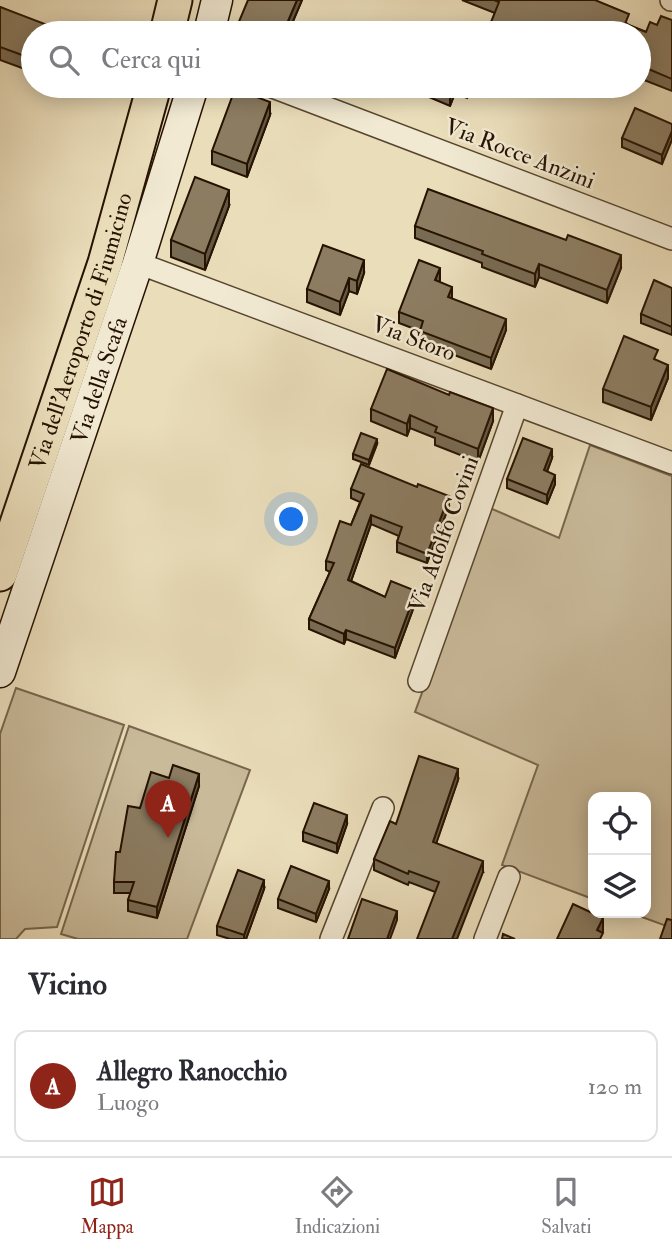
<!DOCTYPE html>
<html lang="it">
<style>
body{margin:0;font-family:"IM FELL Double Pica",serif;background:#f7f7f7;color:#2b2b33}
.controls{position:absolute;right:21px;bottom:21px;display:grid;overflow:hidden;border-radius:14px;box-shadow:0 4px 18px #0003}
.controls button{width:63px;height:63px;display:grid;place-items:center;padding:0;border:0;border-bottom:2px solid #e1e1e2;background:#fff;color:#2b2b33;font:35px sans-serif}
.you{position:absolute;left:292px;top:520px;width:24px;height:24px;margin:-18px;border:5px solid #fff;border-radius:50%;background:#1a73e8;box-shadow:0 0 0 10px #1a73e833}
.badge{display:grid;place-items:center;width:46px;height:46px;border-radius:50%;background:#8f2418;color:#fff;font-size:23px;font-weight:700}
.pin{position:absolute;translate:-50% -58px;filter:drop-shadow(0 2px 4px #0008)}
.pin::after{content:'';position:absolute;top:37px;width:24px;height:21px;background:inherit;clip-path:polygon(0 0,100% 0,50% 100%)}
.list{margin:0;padding:0;list-style:none}
h2{display:flex;justify-content:space-between;align-items:center;height:91px;margin:0;padding:0 28px;font-size:30px}
h2 small{font-size:23px;font-weight:400;color:#7c7c81}
.list li{display:grid;grid-template-columns:46px 1fr auto;gap:21px;align-items:center;box-sizing:border-box;height:112px;margin:0 14px 14px;padding:0 14px;border:2px solid #e1e1e2;border-radius:14px}
.list b{display:block;font-size:26px;white-space:nowrap}
.list p{margin:0;font-size:23px;white-space:nowrap;color:#7c7c81}
.list em{font-size:23px;font-style:normal;color:#7c7c81}
.icon{flex:none;width:38px;height:38px;fill:none;stroke:currentColor;stroke-width:2;stroke-linecap:round;stroke-linejoin:round}
.map{position:relative;flex:none;width:672px;height:939px;overflow:hidden}
.search{position:absolute;background:#fff;box-shadow:0 4px 18px #0003;left:21px;right:21px;top:21px;height:77px;display:flex;align-items:center;gap:18px;box-sizing:border-box;padding:0 24px;border-radius:38px;color:#7c7c81;font-size:26px}
.sheet{height:217px;background:#fff}
nav{display:flex;justify-content:space-around;align-items:center;box-sizing:border-box;height:98px;border-top:2px solid #e1e1e2;background:#fff;font-size:19px;color:#7c7c81}
nav a{display:grid;justify-items:center;gap:4px}
nav .on{color:#8f2418}
.map>svg:first-child{display:block}
.green{fill:#c9ba9a;stroke:#78664d;stroke-width:2}
.lines{fill:none;stroke-linecap:round;stroke-linejoin:round}
.street-casing{stroke:#57452e;stroke-width:24}
.secondary-casing{stroke:#261200;stroke-width:33}
.primary-casing{stroke:#261200;stroke-width:37}
.street{stroke:#f1e9d2;stroke-width:21}
.secondary{stroke:#f1e9d2;stroke-width:30}
.primary{stroke:#eaddba;stroke-width:33}
.wall{fill:#786b53;stroke:#261200;stroke-width:2}
.shaded-wall{fill:#625744;stroke:#261200;stroke-width:2}
.building{fill:#8c7c61;stroke:#261200;stroke-width:2}
.labels{text-anchor:middle;stroke-width:5;stroke-linejoin:round;paint-order:stroke}
.street-label{font-size:23px;fill:#261200;stroke:#f1e9d2}
</style>
<div class="map">
<svg width="672" height="939" viewBox="0 0 672 939">
<rect width="100%" height="100%" fill="#eaddba"/>
<filter id="stains"><feTurbulence type="fractalNoise" baseFrequency=".00286" numOctaves="4"/><feColorMatrix values="0 0 0 0 .2 0 0 0 0 .09 0 0 0 0 .02 0 0 0 .5 -.17"/></filter>
<radialGradient id="worn" r=".72"><stop offset=".6" stop-color="#630" stop-opacity="0"/><stop offset="1" stop-color="#630" stop-opacity=".3"/></radialGradient>
<g class="green">
<polygon points="590,445 672,476 672,928 631,913 646,913 646,797 593,797 593,899 502,865 538,765 415,712 490,508 559,538"/>
<polygon points="16,688 124,725 57,927 25,929 16,939 0,939 0,734"/>
<polygon points="129,726 250,770 187,939 78,939 61,934"/>
</g>
<g class="lines">
<g class="street-casing">
<g id="street">
<polyline points="671,0 672,0"/>
<polyline points="270,86 672,239"/>
<polyline points="138,263 672,463"/>
<polyline points="419,681 517,405"/>
<polyline points="331,939 383,808"/>
<polyline points="485,939 509,877"/>
</g>
</g>
<g class="secondary-casing">
<g id="secondary">
<polyline points="209,33 217,0"/>
<path id="s1" d="M0,672L138,263L193,86"/>
</g>
</g>
<g class="primary-casing">
<g id="primary">
<polyline points="167,33 175,0"/>
<path id="s2" d="M0,574L105,263L154,86"/>
</g>
</g>
<use href="#street" class="street"/>
<use href="#secondary" class="secondary"/>
<use href="#primary" class="primary"/>
</g>
<g class="wall">
<polygon points="302,0 288,33 238,33 238,24"/>
<polygon points="462,0 595,0 629,25 646,32 657,25 672,20 672,91 639,78 639,33 490,33 490,25 495,13"/>
<polygon points="0,7 58,33 33,33 33,72 0,60"/>
<polygon points="416,86 472,86 467,98 455,93 450,106 429,97 429,92"/>
<polygon points="270,115 247,177 212,164 212,151"/>
<polygon points="672,124 662,164 622,147 622,138"/>
<polygon points="229,206 205,270 171,257 171,240"/>
<polygon points="415,226 621,268 607,303 539,277 535,287 482,267 482,263 415,238"/>
<polygon points="364,273 357,294 349,291 340,315 307,302 307,289"/>
<polygon points="440,280 439,282 452,299 506,330 491,369 420,342 420,331 399,323 399,312"/>
<polygon points="672,288 672,335 641,323 641,314"/>
<polygon points="658,361 668,378 651,420 603,402 603,389"/>
<polygon points="371,409 493,421 478,462 435,445 435,438 410,428 407,436 371,421"/>
<polygon points="377,444 369,465 353,459 353,454"/>
<polygon points="552,458 547,472 555,484 547,504 507,488 507,479"/>
<polygon points="351,489 449,506 427,563 397,552 397,542 399,536 371,524 351,581 385,597 416,601 395,658 346,639 344,644 309,629 309,619 330,572 326,570 326,561 351,525 360,502 351,498"/>
<polygon points="169,778 199,786 157,918 128,911 128,900 131,893 114,893 114,882 120,852 140,808"/>
<polygon points="458,780 436,843 483,872 435,892 409,882 408,885 374,870 374,859 396,824"/>
<polygon points="347,824 337,853 303,841 303,832"/>
<polygon points="264,889 246,939 230,939 217,935 217,926"/>
<polygon points="329,889 316,922 278,908 278,899"/>
</g>
<g class="shaded-wall">
<polygon points="297,0 302,0 288,33 283,33"/>
<polygon points="452,86 455,86 455,93 450,106 450,93"/>
<polygon points="467,86 472,86 467,98"/>
<polygon points="270,102 270,115 247,177 247,164"/>
<polygon points="672,131 672,140 662,164 662,155"/>
<polygon points="229,190 229,206 205,270 205,254"/>
<polygon points="621,255 621,268 607,303 607,290"/>
<polygon points="364,260 364,273 357,294 357,281"/>
<polygon points="539,264 539,277 535,287 535,274"/>
<polygon points="440,268 440,280 435,291 435,280"/>
<polygon points="349,278 349,291 340,315 340,302"/>
<polygon points="452,287 452,298 448,309 448,297"/>
<polygon points="506,319 506,330 491,369 491,358"/>
<polygon points="668,365 668,378 651,420 651,407"/>
<polygon points="493,408 493,421 478,462 478,449"/>
<polygon points="410,415 410,428 407,436 407,424"/>
<polygon points="377,439 377,444 369,465 369,460"/>
<polygon points="552,449 552,458 544,479 544,470"/>
<polygon points="555,475 555,484 547,504 547,495"/>
<polygon points="449,496 449,506 427,563 427,554"/>
<polygon points="371,515 371,524 348,590 348,580"/>
<polygon points="416,591 416,601 395,658 395,648"/>
<polygon points="346,630 346,639 344,644 344,634"/>
<polygon points="458,769 458,780 433,853 433,842"/>
<polygon points="199,774 199,786 157,918 157,907"/>
<polygon points="347,815 347,824 337,853 337,844"/>
<polygon points="483,861 483,872 457,939 452,939"/>
<polygon points="264,880 264,889 246,939 244,939 244,935"/>
<polygon points="329,881 329,889 316,922 316,914"/>
<polygon points="397,911 397,920 390,939 387,939"/>
<polygon points="603,918 603,931 599,939 597,930"/>
</g>
<g class="building">
<polygon points="248,0 297,0 283,33 260,33 238,24"/>
<polygon points="494,0 595,0 629,14 625,24 646,32 650,22 657,25 661,16 672,20 672,79 639,65 639,33 510,33 490,25 499,2"/>
<polygon points="0,7 58,29 57,33 33,33 33,59 0,47"/>
<polygon points="423,29 434,33 421,33"/>
<polygon points="432,86 452,86 450,93"/>
<polygon points="235,89 270,102 247,164 212,151"/>
<polygon points="635,108 672,124 672,131 662,155 622,138"/>
<polygon points="195,177 229,190 205,254 171,240"/>
<polygon points="428,189 566,240 568,235 621,255 607,290 539,264 535,274 482,254 483,251 415,226"/>
<polygon points="323,245 364,260 357,281 349,278 340,302 307,289"/>
<polygon points="419,260 440,268 435,280 452,287 448,297 506,319 491,358 420,331 423,321 399,312"/>
<polygon points="654,280 672,288 672,327 641,314"/>
<polygon points="624,336 658,350 654,359 668,365 651,407 603,389"/>
<polygon points="387,369 449,395 450,392 493,408 478,449 435,432 437,427 410,415 407,424 371,409"/>
<polygon points="361,433 377,439 369,460 353,454"/>
<polygon points="523,438 552,449 544,470 555,475 547,495 507,479"/>
<polygon points="361,464 417,487 418,484 449,496 427,554 397,542 402,527 371,515 348,580 385,597 391,581 416,591 395,648 346,630 344,634 309,619 334,563 326,561 340,521 351,525 364,494 351,489"/>
<polygon points="419,756 458,769 433,842 483,861 452,939 417,939 439,882 409,871 408,874 374,859 390,821 396,824"/>
<polygon points="173,765 199,774 157,907 128,900 134,882 114,882 116,852 120,852 128,806 140,808 151,772 169,778"/>
<polygon points="314,803 347,815 337,844 303,832"/>
<polygon points="291,866 329,881 316,914 278,899"/>
<polygon points="238,870 264,880 244,935 217,926"/>
<polygon points="362,899 397,911 387,939 348,939"/>
<polygon points="573,904 603,918 597,930 603,933 600,939 557,939"/>
<polygon points="667,919 672,920 672,939 660,939"/>
<polygon points="503,934 515,939 502,939"/>
</g>
<g class="labels">
<g class="street-label">
<text transform="translate(520 153) rotate(21)" y="8">Via Rocce Anzini</text>
<text dy="8" stroke="none"><textPath href="#s2" startOffset="256">Via dell'Aeroporto di Fiumicino</textPath></text>
<text transform="translate(414 338) rotate(21)" y="8">Via Storo</text>
<text dy="8" stroke="none"><textPath href="#s1" startOffset="308">Via della Scafa</textPath></text>
<text transform="translate(443 534) rotate(-70)" y="8">Via Adolfo Covini</text>
</g>
</g>
<rect width="100%" height="100%" filter="url(#stains)"/>
<rect width="100%" height="100%" fill="url(#worn)"/>
</svg>
<div class="controls">
<button><svg class="icon" aria-label="locate" viewBox="0 0 24 24"><circle cx="12" cy="12" r="6"/><path d="M12 2v4M12 18v4M2 12h4M18 12h4"/></svg></button>
<button><svg class="icon" aria-label="layers" viewBox="0 0 24 24"><path d="M12 4l9 5-9 5-9-5zM3 14l9 5 9-5"/></svg></button>
</div>
<div class="you"></div>
<div class="pin badge" style="left:168px;top:838px">A</div>
<div class="search"><svg class="icon" aria-label="search" viewBox="0 0 24 24"><circle cx="10" cy="10" r="6"/><path d="M15 15l6 6"/></svg>Cerca qui</div>
</div>
<section class="sheet">
<h2>Vicino<small></small></h2>
<ul class="list">
<li><span class="badge">A</span><div><b>Allegro Ranocchio</b><p>Luogo</p></div><em>120 m</em></li>
</ul>
</section>
<nav>
<a class="on"><svg class="icon" aria-label="map" viewBox="0 0 24 24"><path d="M3 6l6-2 6 2 6-2v14l-6 2-6-2-6 2zM9 4v14M15 6v14"/></svg>Mappa</a>
<a><svg class="icon" aria-label="directions" viewBox="0 0 24 24"><path d="M12 3l9 9-9 9-9-9zM9 14v-3h6M13 9l2 2-2 2"/></svg>Indicazioni</a>
<a><svg class="icon" aria-label="saved" viewBox="0 0 24 24"><path d="M7 4h10v16l-5-4-5 4z"/></svg>Salvati</a>
</nav>
